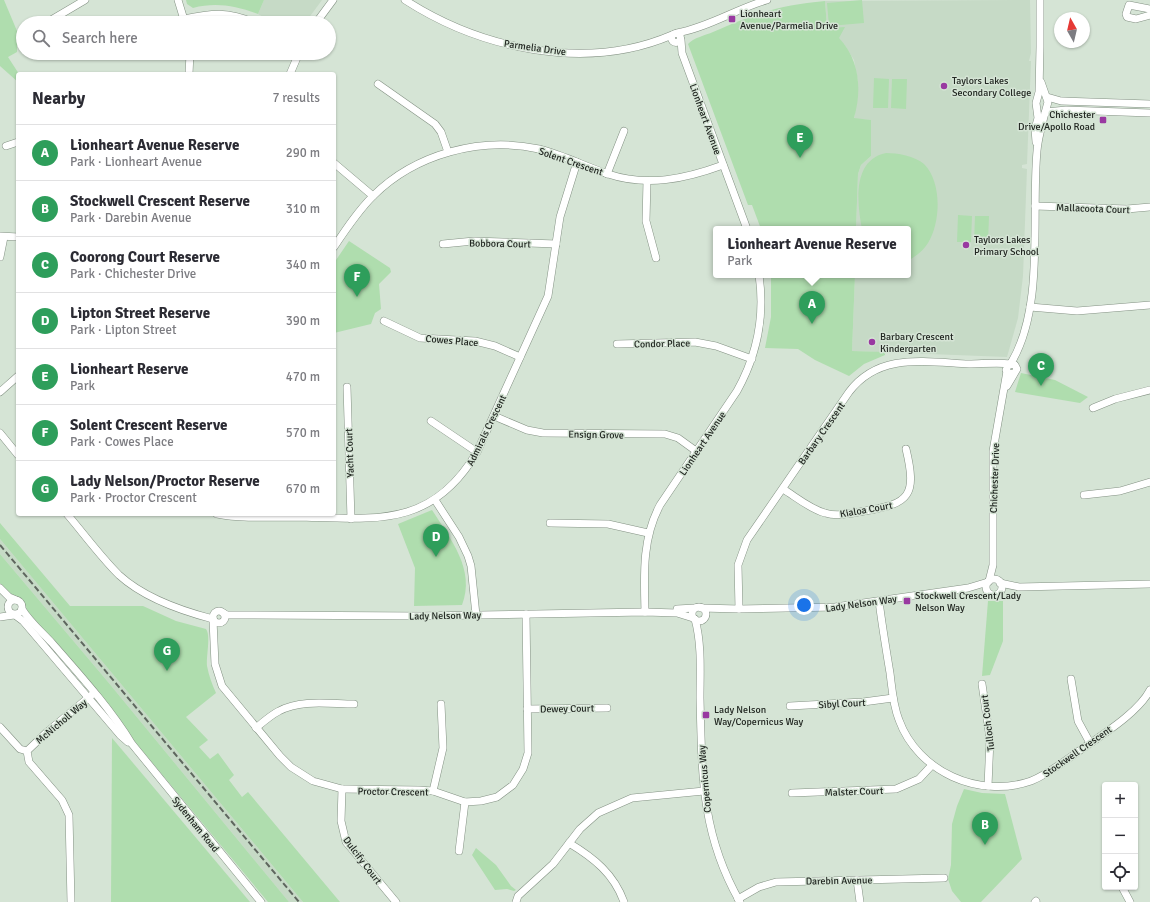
<!DOCTYPE html>
<meta charset="utf-8">
<style>
body{margin:0;font-family:Signika,sans-serif;background:#f7f7f7;color:#2b2b33}
.controls{position:absolute;right:12px;bottom:12px;display:grid;overflow:hidden;border-radius:4px;box-shadow:0 1px 3px #0004}
.controls button{width:36px;height:36px;display:grid;place-items:center;padding:0;border:0;border-bottom:1px solid #e1e1e2;background:#fff;color:#2b2b33;font:20px sans-serif}
.compass{position:absolute;left:1054px;top:12px;width:36px;height:36px;border-radius:50%;background:#fff;box-shadow:0 1px 3px #0004;rotate:352deg}
.you{position:absolute;left:804px;top:605px;width:14px;height:14px;margin:-10px;border:3px solid #fff;border-radius:50%;background:#1a73e8;box-shadow:0 0 0 6px #1a73e833}
.badge{display:grid;place-items:center;width:26px;height:26px;border-radius:50%;background:#9939a1;color:#fff;font-size:13px;font-weight:700}
.pin{position:absolute;translate:-50% -33px;filter:drop-shadow(0 1px 2px #0008)}
.pin::after{content:'';position:absolute;top:21px;width:14px;height:12px;background:inherit;clip-path:polygon(0 0,100% 0,50% 100%)}
.popup{position:absolute;left:713px;top:226px;width:198px;height:52px;box-sizing:border-box;display:grid;place-content:center;border-radius:4px;background:#fff;filter:drop-shadow(0 1px 3px #0005);font-size:13px;white-space:nowrap;color:#7c7c81}
.popup b{font-size:15px;color:#2b2b33}
.popup::after{content:'';position:absolute;left:50%;top:100%;margin-left:-8px;border:8px solid transparent;border-top-color:#fff}
.list{margin:0;padding:0;list-style:none}
h2{display:flex;justify-content:space-between;align-items:center;height:52px;margin:0;padding:0 16px;font-size:17px}
h2 small{font-size:13px;font-weight:400;color:#7c7c81}
.list li{display:grid;grid-template-columns:26px 1fr auto;gap:12px;align-items:center;box-sizing:border-box;height:56px;padding:0 16px;border-top:1px solid #e1e1e2}
.list b{display:block;font-size:15px;white-space:nowrap}
.list p{margin:0;font-size:13px;white-space:nowrap;color:#7c7c81}
.list em{font-size:13px;font-style:normal;color:#7c7c81}
.icon{flex:none;width:22px;height:22px;fill:none;stroke:currentColor;stroke-width:2;stroke-linecap:round;stroke-linejoin:round}
.map{position:relative;flex:none;width:1150px;height:902px;overflow:hidden}
.search{position:absolute;background:#fff;box-shadow:0 1px 3px #0004;left:16px;top:16px;width:320px;height:44px;display:flex;align-items:center;gap:10px;box-sizing:border-box;padding:0 14px;border-radius:22px;color:#7c7c81;font-size:15px}
.panel{position:absolute;background:#fff;box-shadow:0 1px 3px #0004;left:16px;top:72px;width:320px;height:444px;border-radius:4px}
.map>svg:first-child{display:block}
.built{fill:#c6dac6}
.green{fill:#afddae}
.lines{fill:none;stroke-linecap:round;stroke-linejoin:round}
.minor-casing{stroke:#839183;stroke-width:8}
.minor{stroke:#fff;stroke-width:7}
.rail{stroke:#5e665e;stroke-width:2;stroke-dasharray:6 3;stroke-linecap:butt}
.poi-dot{fill:#9939a1;stroke:#d5e4d5;stroke-width:1.5}
.labels{text-anchor:middle;stroke-width:3;stroke-linejoin:round;paint-order:stroke}
.poi-label{font-size:10px;fill:#212621;stroke:#d5e4d5;text-anchor:start}
.street-label{font-size:10px;fill:#212621;stroke:#d5e4d5}
</style>
<div class="map">
<svg width="1150" height="902" viewBox="0 0 1150 902">
<rect width="100%" height="100%" fill="#d5e4d5"/>
<g class="built">
<polygon points="264,0 322,0 305,23 275,23 258,14"/>
<polygon points="1030,0 1031,53 1029,61 1031,61 1027,164 1022,165 1022,168 1027,169 1023,276 1018,318 1007,357 852,351 855,275 908,275 908,229 856,229 858,174 861,165 871,156 871,120 854,119 857,100 858,82 854,60 844,44 827,27 825,1"/>
<polygon points="0,539 303,902 289,902 108,682 0,554"/>
</g>
<g class="green">
<polygon points="0,0 4,0 17,31 17,52 8,57 19,74 18,82 0,66"/>
<path d="M186,0H264L258,14C236,6 216,2 193,8L187,4Z"/>
<polygon points="862,0 864,23 829,26 827,3"/>
<path d="M825,1L827,27L830,28L845,27L839,38C860,60 862,91 854,118L871,120V156L861,165L858,174L856,229H761L752,205H748L688,44C693,38 706,35 713,32C755,14 779,5 825,1Z"/>
<polygon points="874,78 889,79 888,108 873,108"/>
<polygon points="892,79 907,79 906,109 891,108"/>
<path d="M886,153C897,153 915,156 924,164C942,182 941,222 928,243C923,251 916,256 908,261V229H862C857,203 852,160 886,153Z"/>
<polygon points="958,215 972,216 971,242 957,242"/>
<polygon points="975,216 989,216 988,243 974,243"/>
<polygon points="349,241 390,268 391,272 379,284 381,309 375,313 371,324 334,333 334,263"/>
<polygon points="771,275 855,275 852,351 885,352 885,355 864,364 849,376 815,360 798,349 765,348 771,317"/>
<polygon points="1021,373 1055,380 1088,397 1080,403 1015,392"/>
<path d="M432,510C450,538 476,570 462,605L414,606L415,568L398,524Z"/>
<path d="M0,523L70,606H143L176,621L206,629C211,635 206,657 207,666C209,676 212,684 216,693L186,717L208,740L199,747L210,759L218,753L234,775L229,780L242,797L248,792L340,902H303L0,539Z"/>
<polygon points="0,554 108,682 289,902 268,902 28,613 24,603 10,596 0,583"/>
<polygon points="988,601 1003,601 1003,641 990,675 982,676"/>
<polygon points="112,738 123,751 250,902 111,902"/>
<polygon points="964,789 982,793 1005,794 1022,859 981,902 961,902 952,891 948,879 951,865 952,824 957,806"/>
<polygon points="476,848 496,865 511,886 516,890 514,891 507,889 495,890 472,855"/>
</g>
<g class="lines">
<g class="minor-casing">
<g id="minor">
<polyline points="178,0 185,23"/>
<path d="M405,0C481,49 586,72 672,35"/>
<polyline points="1150,9 1129,5 1126,14 1127,17 1136,19 1150,15"/>
<path d="M184,19C212,13 228,11 255,23"/>
<polyline points="46,23 85,0"/>
<polyline points="316,23 333,0"/>
<path d="M677,33C709,27 736,9 767,0"/>
<circle cx="676" cy="38" r="4.5"/>
<polyline points="681,40 682,53 747,229"/>
<polyline points="189,74 190,53"/>
<polyline points="290,74 299,53"/>
<polyline points="1041,82 1048,102 1045,113"/>
<polyline points="378,84 435,124 441,132 448,152"/>
<polyline points="1047,97 1061,101 1150,104"/>
<polyline points="1046,112 1066,110 1150,113"/>
<polyline points="1036,142 1035,129 1038,118 1036,103 1039,92 1040,47 1040,0"/>
<polyline points="6,146 18,142"/>
<polyline points="334,163 373,196"/>
<polyline points="607,174 624,131"/>
<polyline points="647,181 646,221 656,258"/>
<polyline points="1035,206 1127,209 1150,207"/>
<polyline points="0,236 18,237"/>
<polyline points="443,244 474,241 556,244"/>
<path d="M334,247C346,229 358,211 373,196C415,154 481,136 539,149C563,155 584,166 608,174C647,187 685,179 723,165"/>
<polyline points="0,257 4,237"/>
<polyline points="1030,307 1077,311 1150,305"/>
<polyline points="384,321 420,338 475,341 495,346 520,357"/>
<polyline points="617,344 695,342 716,346 752,359"/>
<path d="M1011,363C1045,307 1031,216 1037,151C1038,138 1042,125 1045,113"/>
<polyline points="1007,386 1017,369 1015,365 1009,364 1006,370 1009,374 1014,373"/>
<polyline points="347,387 351,519"/>
<polyline points="0,392 18,376"/>
<polyline points="1093,408 1115,399 1150,390"/>
<polyline points="494,416 527,430 543,433 665,434 678,438 696,451"/>
<polyline points="431,421 477,452"/>
<polyline points="0,433 18,455"/>
<path d="M783,489C796,497 810,509 825,513C838,517 852,513 865,511C910,504 917,495 906,449"/>
<polyline points="1084,495 1120,491 1150,482"/>
<polyline points="435,500 459,537 468,556 471,566 476,615"/>
<path d="M67,514C84,534 100,556 119,575C143,597 182,611 213,619"/>
<path d="M217,514C243,519 272,517 299,517C376,519 432,528 477,452L548,296L560,217L577,162"/>
<polyline points="550,523 608,524 648,533"/>
<circle cx="994" cy="587" r="8"/>
<polyline points="989,581 993,565 993,451 1007,371"/>
<polyline points="1000,583 1019,587 1150,584"/>
<polyline points="0,588 9,597 16,600"/>
<circle cx="15" cy="607" r="7"/>
<path d="M879,601C882,625 886,649 890,673C892,689 893,705 899,720C918,772 979,799 1031,781C1046,775 1059,765 1072,756C1095,739 1137,715 1150,690"/>
<circle cx="699" cy="614" r="7"/>
<polyline points="701,608 739,609 835,607 968,588 988,582"/>
<path d="M22,609C30,622 42,632 52,643C80,675 110,708 132,744L261,902"/>
<polyline points="677,609 695,608"/>
<path d="M739,609L738,565L747,540L849,392C879,352 926,362 969,364C981,364 1000,362 1009,364"/>
<circle cx="219" cy="617" r="6"/>
<path d="M645,612C644,574 642,539 660,505L737,391C757,355 765,316 759,275"/>
<polyline points="223,613 227,615 244,615 421,616 645,612 677,613 693,618"/>
<polyline points="15,615 23,621 120,735 128,742"/>
<polyline points="0,617 14,615"/>
<path d="M695,619C702,645 700,672 700,698C702,774 701,834 740,902"/>
<polyline points="213,620 215,664 222,686 280,756 291,767 313,781 342,789 419,790 433,791 465,802 481,801 497,797 513,785 523,769 528,753 526,614"/>
<polyline points="1071,679 1078,721 1090,743"/>
<polyline points="982,684 990,739 988,786"/>
<polyline points="790,706 863,702 893,698"/>
<polyline points="527,709 607,708"/>
<polyline points="0,727 20,749 27,751"/>
<path d="M256,728C263,722 271,715 279,711C301,699 330,704 354,704"/>
<polyline points="342,789 341,821 346,842 396,902"/>
<polyline points="433,791 443,748 441,704"/>
<polyline points="792,793 896,789 919,779 932,765"/>
<path d="M569,843C594,858 614,874 624,902"/>
<polyline points="459,851 465,802"/>
<polyline points="857,880 860,902"/>
<polyline points="1122,887 1130,902"/>
<polyline points="738,899 759,887 776,882 944,878"/>
<polyline points="71,902 69,815 62,800 29,762 27,751 47,732 94,693"/>
<polyline points="516,902 518,896 553,864 580,829 598,813 632,798 704,791"/>
<polyline points="1035,902 1036,901"/>
</g>
</g>
<use href="#minor" class="minor"/>
<polyline class="rail" points="0,545 299,902"/>
</g>
<g class="poi-dot">
<rect x="728" y="15" width="8" height="8" rx="2"/>
<circle cx="944" cy="86" r="4"/>
<rect x="1099" y="116" width="8" height="8" rx="2"/>
<circle cx="966" cy="245" r="4"/>
<circle cx="872" cy="342" r="4"/>
<rect x="903" y="597" width="8" height="8" rx="2"/>
<rect x="702" y="711" width="8" height="8" rx="2"/>
</g>
<g class="labels">
<g class="poi-label">
<text x="740" y="17">Lionheart<tspan x="740" dy="12">Avenue/Parmelia Drive</tspan></text>
<text x="952" y="84">Taylors Lakes<tspan x="952" dy="12">Secondary College</tspan></text>
<text x="1095" y="118" text-anchor="end">Chichester<tspan x="1095" dy="12">Drive/Apollo Road</tspan></text>
<text x="974" y="243">Taylors Lakes<tspan x="974" dy="12">Primary School</tspan></text>
<text x="880" y="340">Barbary Crescent<tspan x="880" dy="12">Kindergarten</tspan></text>
<text x="915" y="599">Stockwell Crescent/Lady<tspan x="915" dy="12">Nelson Way</tspan></text>
<text x="714" y="713">Lady Nelson<tspan x="714" dy="12">Way/Copernicus Way</tspan></text>
</g>
<g class="street-label">
<text transform="translate(535 47) rotate(8)" y="4">Parmelia Drive</text>
<text transform="translate(706 119) rotate(70)" y="4">Lionheart Avenue</text>
<text transform="translate(571 161) rotate(19)" y="4">Solent Crescent</text>
<text transform="translate(1093 208) rotate(2)" y="4">Mallacoota Court</text>
<text transform="translate(500 243) rotate(1)" y="4">Bobbora Court</text>
<text transform="translate(452 340) rotate(5)" y="4">Cowes Place</text>
<text transform="translate(662 343) rotate(-1)" y="4">Condor Place</text>
<text transform="translate(486 430) rotate(-64)" y="4">Admirals Crescent</text>
<text transform="translate(821 433) rotate(-55)" y="4">Barbary Crescent</text>
<text transform="translate(596 434) rotate(1)" y="4">Ensign Grove</text>
<text transform="translate(702 443) rotate(-56)" y="4">Lionheart Avenue</text>
<text transform="translate(349 453) rotate(-92)" y="4">Yacht Court</text>
<text transform="translate(994 478) rotate(-88)" y="4">Chichester Drive</text>
<text transform="translate(866 509) rotate(-10)" y="4">Kialoa Court</text>
<text transform="translate(861 603) rotate(-8)" y="4">Lady Nelson Way</text>
<text transform="translate(445 615) rotate(-1)" y="4">Lady Nelson Way</text>
<text transform="translate(842 703) rotate(-3)" y="4">Sibyl Court</text>
<text transform="translate(567 708) rotate(-1)" y="4">Dewey Court</text>
<text transform="translate(61 721) rotate(-40)" y="4">McNicholl Way</text>
<text transform="translate(987 723) rotate(-97)" y="4">Tulloch Court</text>
<text transform="translate(1077 751) rotate(-35)" y="4">Stockwell Crescent</text>
<text transform="translate(704 779) rotate(-95)" y="4">Copernicus Way</text>
<text transform="translate(393 791) rotate(1)" y="4">Proctor Crescent</text>
<text transform="translate(854 791) rotate(-2)" y="4">Malster Court</text>
<text transform="translate(196 824) rotate(51)" y="4">Sydenham Road</text>
<text transform="translate(363 860) rotate(53)" y="4">Dulcify Court</text>
<text transform="translate(839 880) rotate(-1)" y="4">Darebin Avenue</text>
</g>
</g>
</svg>
<div class="controls">
<button>+</button>
<button>−</button>
<button><svg class="icon" aria-label="locate" viewBox="0 0 24 24"><circle cx="12" cy="12" r="6"/><path d="M12 2v4M12 18v4M2 12h4M18 12h4"/></svg></button>
</div>
<svg class="compass" viewBox="-18 -18 36 36"><path d="M0-13l5 13h-10z" fill="#e53935"/><path d="M0 13l5-13h-10z" fill="#7c7c81"/></svg>
<div class="you"></div>
<div class="pin badge" style="left:812px;top:324px;background:#2e9e5b">A</div>
<div class="popup"><b>Lionheart Avenue Reserve</b>Park</div>
<div class="pin badge" style="left:985px;top:845px;background:#2e9e5b">B</div>
<div class="pin badge" style="left:1041px;top:386px;background:#2e9e5b">C</div>
<div class="pin badge" style="left:436px;top:557px;background:#2e9e5b">D</div>
<div class="pin badge" style="left:800px;top:158px;background:#2e9e5b">E</div>
<div class="pin badge" style="left:357px;top:297px;background:#2e9e5b">F</div>
<div class="pin badge" style="left:167px;top:671px;background:#2e9e5b">G</div>
<div class="search"><svg class="icon" aria-label="search" viewBox="0 0 24 24"><circle cx="10" cy="10" r="6"/><path d="M15 15l6 6"/></svg>Search here</div>
<section class="panel">
<h2>Nearby<small>7 results</small></h2>
<ul class="list">
<li><span class="badge" style="background:#2e9e5b">A</span><div><b>Lionheart Avenue Reserve</b><p>Park · Lionheart Avenue</p></div><em>290 m</em></li>
<li><span class="badge" style="background:#2e9e5b">B</span><div><b>Stockwell Crescent Reserve</b><p>Park · Darebin Avenue</p></div><em>310 m</em></li>
<li><span class="badge" style="background:#2e9e5b">C</span><div><b>Coorong Court Reserve</b><p>Park · Chichester Drive</p></div><em>340 m</em></li>
<li><span class="badge" style="background:#2e9e5b">D</span><div><b>Lipton Street Reserve</b><p>Park · Lipton Street</p></div><em>390 m</em></li>
<li><span class="badge" style="background:#2e9e5b">E</span><div><b>Lionheart Reserve</b><p>Park</p></div><em>470 m</em></li>
<li><span class="badge" style="background:#2e9e5b">F</span><div><b>Solent Crescent Reserve</b><p>Park · Cowes Place</p></div><em>570 m</em></li>
<li><span class="badge" style="background:#2e9e5b">G</span><div><b>Lady Nelson/Proctor Reserve</b><p>Park · Proctor Crescent</p></div><em>670 m</em></li>
</ul>
</section>
</div>
